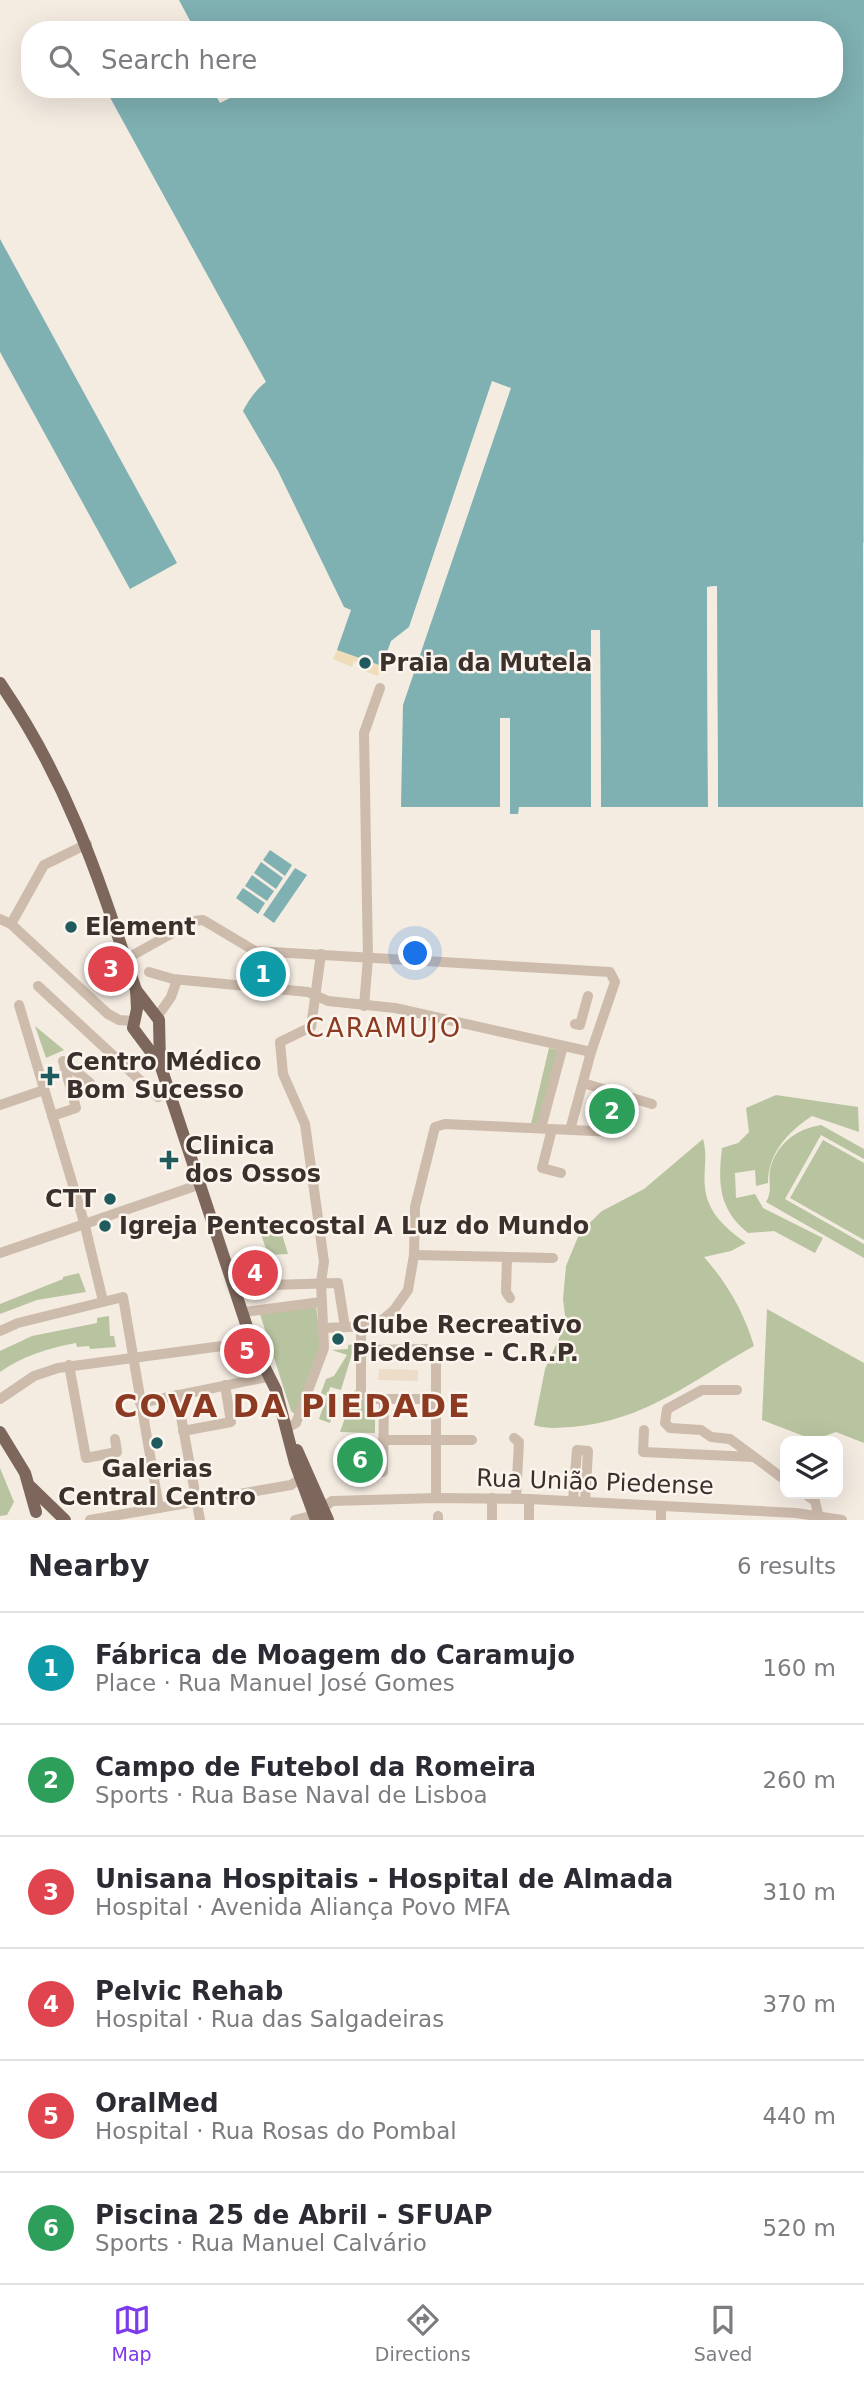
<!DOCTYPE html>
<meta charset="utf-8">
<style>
body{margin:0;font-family:"DejaVu Sans",sans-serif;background:#f7f7f7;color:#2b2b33}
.controls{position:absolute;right:21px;bottom:21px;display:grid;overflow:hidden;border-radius:14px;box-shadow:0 7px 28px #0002}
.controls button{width:63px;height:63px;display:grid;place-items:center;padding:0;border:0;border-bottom:2px solid #e1e1e2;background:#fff;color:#2b2b33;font:35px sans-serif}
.you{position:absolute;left:416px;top:954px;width:24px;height:24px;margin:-18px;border:5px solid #fff;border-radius:50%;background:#1a73e8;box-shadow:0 0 0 10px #1a73e833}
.badge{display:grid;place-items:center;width:46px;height:46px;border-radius:50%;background:#7c3aed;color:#fff;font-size:23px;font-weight:700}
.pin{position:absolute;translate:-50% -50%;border:4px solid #fff;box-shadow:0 2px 7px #0006}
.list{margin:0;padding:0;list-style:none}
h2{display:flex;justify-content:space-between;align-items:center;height:91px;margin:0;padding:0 28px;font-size:30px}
h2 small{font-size:23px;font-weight:400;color:#7c7c81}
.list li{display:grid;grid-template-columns:46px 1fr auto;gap:21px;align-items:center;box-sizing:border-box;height:112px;padding:0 28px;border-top:2px solid #e1e1e2}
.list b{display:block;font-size:26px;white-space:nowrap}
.list p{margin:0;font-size:23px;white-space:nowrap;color:#7c7c81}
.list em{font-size:23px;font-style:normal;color:#7c7c81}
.icon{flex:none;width:38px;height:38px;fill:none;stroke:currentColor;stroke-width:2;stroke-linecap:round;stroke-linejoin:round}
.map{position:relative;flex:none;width:864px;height:1520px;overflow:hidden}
.search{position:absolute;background:#fff;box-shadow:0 7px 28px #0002;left:21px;right:21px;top:21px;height:77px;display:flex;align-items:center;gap:18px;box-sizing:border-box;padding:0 24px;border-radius:28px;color:#7c7c81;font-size:26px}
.sheet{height:763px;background:#fff}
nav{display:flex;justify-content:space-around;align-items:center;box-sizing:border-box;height:98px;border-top:2px solid #e1e1e2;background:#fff;font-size:19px;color:#7c7c81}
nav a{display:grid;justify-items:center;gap:4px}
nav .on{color:#7c3aed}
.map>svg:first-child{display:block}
.green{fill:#b8c4a0}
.sand{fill:#efdcb8}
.plaza{fill:#ecdcc8}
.water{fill:#7fb0b2}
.pier{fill:#f4ebe1}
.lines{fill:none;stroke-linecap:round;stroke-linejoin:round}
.minor{stroke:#cdbbac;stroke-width:10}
.major{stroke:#7d675c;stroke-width:12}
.poi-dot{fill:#1f5a5e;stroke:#fbf5ee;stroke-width:2.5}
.labels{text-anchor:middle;stroke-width:5;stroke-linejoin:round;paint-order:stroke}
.poi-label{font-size:24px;font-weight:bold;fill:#3b302b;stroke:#fbf5ee;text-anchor:start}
.street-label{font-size:24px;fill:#3b302b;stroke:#fbf5ee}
.neighbourhood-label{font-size:26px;letter-spacing:2px;fill:#8c3b22;stroke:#fbf5ee}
.district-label{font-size:32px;font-weight:bold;letter-spacing:2px;fill:#8c3b22;stroke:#fbf5ee}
</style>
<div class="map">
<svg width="864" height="1520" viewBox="0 0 864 1520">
<rect width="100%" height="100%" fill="#f4ebe1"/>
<g class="green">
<polygon points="35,1026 64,1050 46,1058"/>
<polygon points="549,1048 558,1050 538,1124 531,1124"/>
<path d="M776,1095L858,1107L859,1132L812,1116C788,1132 768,1153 768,1183L756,1186L755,1170L735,1173L736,1198L755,1194L763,1208L823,1238L815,1253L774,1231L748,1233C718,1209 718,1182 722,1148L738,1143L749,1132L746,1108Z"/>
<polygon points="596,1096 633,1107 627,1126 590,1115"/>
<path d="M821,1125L864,1149V1159L821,1135L785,1199L864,1244V1258L766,1202C773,1191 768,1182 770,1170C776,1144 796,1129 821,1125Z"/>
<path d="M703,1139C708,1156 703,1171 705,1188C708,1214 727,1229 746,1243L731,1251L704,1257C727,1283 744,1312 754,1346C692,1380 646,1421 571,1427C558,1428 546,1429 534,1425L545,1369L566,1323L563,1299L566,1266L580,1232L602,1211L644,1189Z"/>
<polygon points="823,1140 864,1163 864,1240 790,1198"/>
<polygon points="277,1218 288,1254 268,1255 257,1222"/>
<polygon points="79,1273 86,1292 37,1300 0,1314 0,1304 63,1279 63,1277"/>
<polygon points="316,1306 321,1348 296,1415 291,1411 259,1311"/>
<polygon points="767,1309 864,1363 864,1443 836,1432 814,1440 762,1420"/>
<path d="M109,1316L110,1336H114L116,1347L90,1349L89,1346L77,1347L76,1343C48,1348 23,1356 0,1372V1351L32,1336L97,1323V1318Z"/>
<polygon points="355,1344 341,1390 330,1387 328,1395 338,1399 330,1423 319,1419 327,1396 321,1393 326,1379 334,1376 347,1355 332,1350 348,1349 348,1345"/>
<polygon points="355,1390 375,1404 375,1433 340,1432"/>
<polygon points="0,1468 14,1502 7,1515 0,1516"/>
</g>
<polygon class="sand" points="337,650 382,666 378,676 362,670 363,666 354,661 352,667 333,659"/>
<polygon class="plaza" points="379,1369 418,1370 418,1381 378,1380"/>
<g class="water">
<path d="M179,0H864L863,807H718L716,586L707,587L708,807H601L600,630L591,631V807H519L518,814H510V718H501L500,807H401L403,705L511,388L492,381L409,627L391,641L382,666L337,650L351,610L344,607L278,471L243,411C248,401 258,387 266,382L107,92L113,89H212L220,103L232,97L228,89H834V30H195Z"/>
<polygon points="0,239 177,563 130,589 0,352"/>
<polygon points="270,850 292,865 285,876 263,860"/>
<polygon points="261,862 283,878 276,889 254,873"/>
<polygon points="295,868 307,875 274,923 263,915"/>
<polygon points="252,875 274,891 267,901 245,886"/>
<polygon points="243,888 265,903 258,914 236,898"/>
</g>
<g class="pier">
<polygon points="863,543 864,543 863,807"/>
<polygon points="717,586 718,807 714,807 713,590 711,590 711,807 708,807 707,587"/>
<polygon points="591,630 600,630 601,807 598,807 597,634 594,634 595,807 591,807"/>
<polygon points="500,718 510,718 510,814 507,814 507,721 504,721 503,807 500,811"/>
</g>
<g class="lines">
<g class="minor">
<polyline points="0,919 11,924 108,1014 119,1020 133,1021"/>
<polyline points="11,924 44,865 87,844"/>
<polyline points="126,959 194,921 203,920 255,951 610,972 615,982 591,1052 570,1130"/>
<polyline points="149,972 173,979 308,992 328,1001 395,1008 591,1052"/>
<polyline points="38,986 158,1097 170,1091"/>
<polyline points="19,1005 84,1222 103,1301"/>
<polyline points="364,1006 368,958 364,733 380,688"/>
<polyline points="157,1017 171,997 177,980"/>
<polyline points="575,1024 580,1025 588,996"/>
<polyline points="583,1083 652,1104"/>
<polyline points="0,1105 44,1090"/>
<polyline points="52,1116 76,1108 63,1061 90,1083 71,1089"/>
<polyline points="541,1128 563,1046"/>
<polyline points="552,1129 542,1168 561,1173"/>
<polyline points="0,1253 201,1184"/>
<polyline points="414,1255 553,1258"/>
<polyline points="507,1257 506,1292 510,1298"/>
<polyline points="236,1286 338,1283 345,1327"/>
<polyline points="244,1312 321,1302"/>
<polyline points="361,1326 361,1394 367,1399 436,1399"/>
<polyline points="323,1328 375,1326 394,1310 408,1290 414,1255 415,1207 435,1127 445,1124 615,1132"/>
<polyline points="0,1331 18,1323 123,1297 159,1508"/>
<polyline points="362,1350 426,1349 436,1359 436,1498"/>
<polyline points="69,1365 86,1458 117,1452 115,1439"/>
<polyline points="737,1390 702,1390 667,1409 665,1423 670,1428 701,1430 711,1437 730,1439 785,1480"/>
<polyline points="177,1395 200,1520"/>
<polyline points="0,1399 34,1376 58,1368 252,1342"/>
<polyline points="140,1403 267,1377"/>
<polyline points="287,1428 296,1423 324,1348 321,1282 324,1262 305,1124 283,1074 280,1042 311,1027 321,954"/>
<polyline points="644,1430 643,1452 754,1457"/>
<polyline points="183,1431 231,1422 225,1385"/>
<polyline points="514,1438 519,1442 516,1498"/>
<polyline points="383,1440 472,1440"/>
<polyline points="383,1472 384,1399"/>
<polyline points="805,1494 815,1501 818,1514"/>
<polyline points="492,1498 492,1520"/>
<polyline points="573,1501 577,1450 588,1451 585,1502"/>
<polyline points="661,1506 661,1520"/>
<polyline points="90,1520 291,1485 304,1476"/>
<polyline points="295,1520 314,1515 332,1501 436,1498 529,1499 796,1513 842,1520"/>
<polyline points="438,1520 438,1516"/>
<polyline points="529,1520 529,1499"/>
</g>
<g class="major">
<path d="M0,683C69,784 98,876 136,990L137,1009L133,1028L160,1064"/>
<polyline points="136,990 159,1020 160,1064 252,1342 276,1390 295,1463 316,1520"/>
<polyline points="0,1432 25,1473 36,1512"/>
<polyline points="297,1450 328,1520"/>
<polyline points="31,1487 65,1520"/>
</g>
</g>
<g class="poi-dot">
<circle cx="365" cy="663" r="7"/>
<circle cx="71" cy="927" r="7"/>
<path d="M46.5 1065.5h7v7h7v7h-7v7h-7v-7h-7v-7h7z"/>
<path d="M165.5 1149.5h7v7h7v7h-7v7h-7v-7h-7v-7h7z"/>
<circle cx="110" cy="1199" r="7"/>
<circle cx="105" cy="1226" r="7"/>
<circle cx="338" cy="1339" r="7"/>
<circle cx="157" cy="1443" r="7"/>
</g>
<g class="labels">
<g class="poi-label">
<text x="379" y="671">Praia da Mutela</text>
<text x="85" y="935">Element</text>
<text x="66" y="1070">Centro Médico<tspan x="66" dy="28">Bom Sucesso</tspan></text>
<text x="185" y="1154">Clinica<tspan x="185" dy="28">dos Ossos</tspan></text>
<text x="96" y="1207" text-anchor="end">CTT</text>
<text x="119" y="1234">Igreja Pentecostal A Luz do Mundo</text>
<text x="352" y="1333">Clube Recreativo<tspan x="352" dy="28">Piedense - C.R.P.</tspan></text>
<text x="157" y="1477" text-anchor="middle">Galerias<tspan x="157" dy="28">Central Centro</tspan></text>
</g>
<g class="street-label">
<text transform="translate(595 1482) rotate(2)" y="8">Rua União Piedense</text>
</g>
<g class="neighbourhood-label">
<text x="384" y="1037">CARAMUJO</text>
</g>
<g class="district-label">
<text x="293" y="1417">COVA DA PIEDADE</text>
</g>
</g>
</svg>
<div class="controls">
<button><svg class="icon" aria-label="layers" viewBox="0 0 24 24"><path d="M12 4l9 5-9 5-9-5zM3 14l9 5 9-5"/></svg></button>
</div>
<div class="you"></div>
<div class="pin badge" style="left:263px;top:974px;background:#0f9aa8">1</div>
<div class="pin badge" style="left:612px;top:1111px;background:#2e9e5b">2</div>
<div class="pin badge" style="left:111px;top:969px;background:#e0444e">3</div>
<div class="pin badge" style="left:255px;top:1273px;background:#e0444e">4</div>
<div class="pin badge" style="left:247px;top:1351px;background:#e0444e">5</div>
<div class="pin badge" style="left:360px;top:1460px;background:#2e9e5b">6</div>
<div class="search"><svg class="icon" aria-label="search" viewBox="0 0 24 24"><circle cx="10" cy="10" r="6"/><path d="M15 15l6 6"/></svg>Search here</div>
</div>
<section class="sheet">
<h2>Nearby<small>6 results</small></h2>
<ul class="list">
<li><span class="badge" style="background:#0f9aa8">1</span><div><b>Fábrica de Moagem do Caramujo</b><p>Place · Rua Manuel José Gomes</p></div><em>160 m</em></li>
<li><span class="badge" style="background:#2e9e5b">2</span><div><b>Campo de Futebol da Romeira</b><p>Sports · Rua Base Naval de Lisboa</p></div><em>260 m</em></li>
<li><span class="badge" style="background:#e0444e">3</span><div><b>Unisana Hospitais - Hospital de Almada</b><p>Hospital · Avenida Aliança Povo MFA</p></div><em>310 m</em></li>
<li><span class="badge" style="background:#e0444e">4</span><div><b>Pelvic Rehab</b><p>Hospital · Rua das Salgadeiras</p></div><em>370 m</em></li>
<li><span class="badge" style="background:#e0444e">5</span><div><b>OralMed</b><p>Hospital · Rua Rosas do Pombal</p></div><em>440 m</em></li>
<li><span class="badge" style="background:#2e9e5b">6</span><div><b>Piscina 25 de Abril - SFUAP</b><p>Sports · Rua Manuel Calvário</p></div><em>520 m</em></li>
</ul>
</section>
<nav>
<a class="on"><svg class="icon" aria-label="map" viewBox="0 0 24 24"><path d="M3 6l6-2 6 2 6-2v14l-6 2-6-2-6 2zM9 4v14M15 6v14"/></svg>Map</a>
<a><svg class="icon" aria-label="directions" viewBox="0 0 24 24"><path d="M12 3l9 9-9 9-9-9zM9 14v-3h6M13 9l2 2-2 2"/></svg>Directions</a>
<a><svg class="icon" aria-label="saved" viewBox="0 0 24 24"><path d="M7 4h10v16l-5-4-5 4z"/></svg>Saved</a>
</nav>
